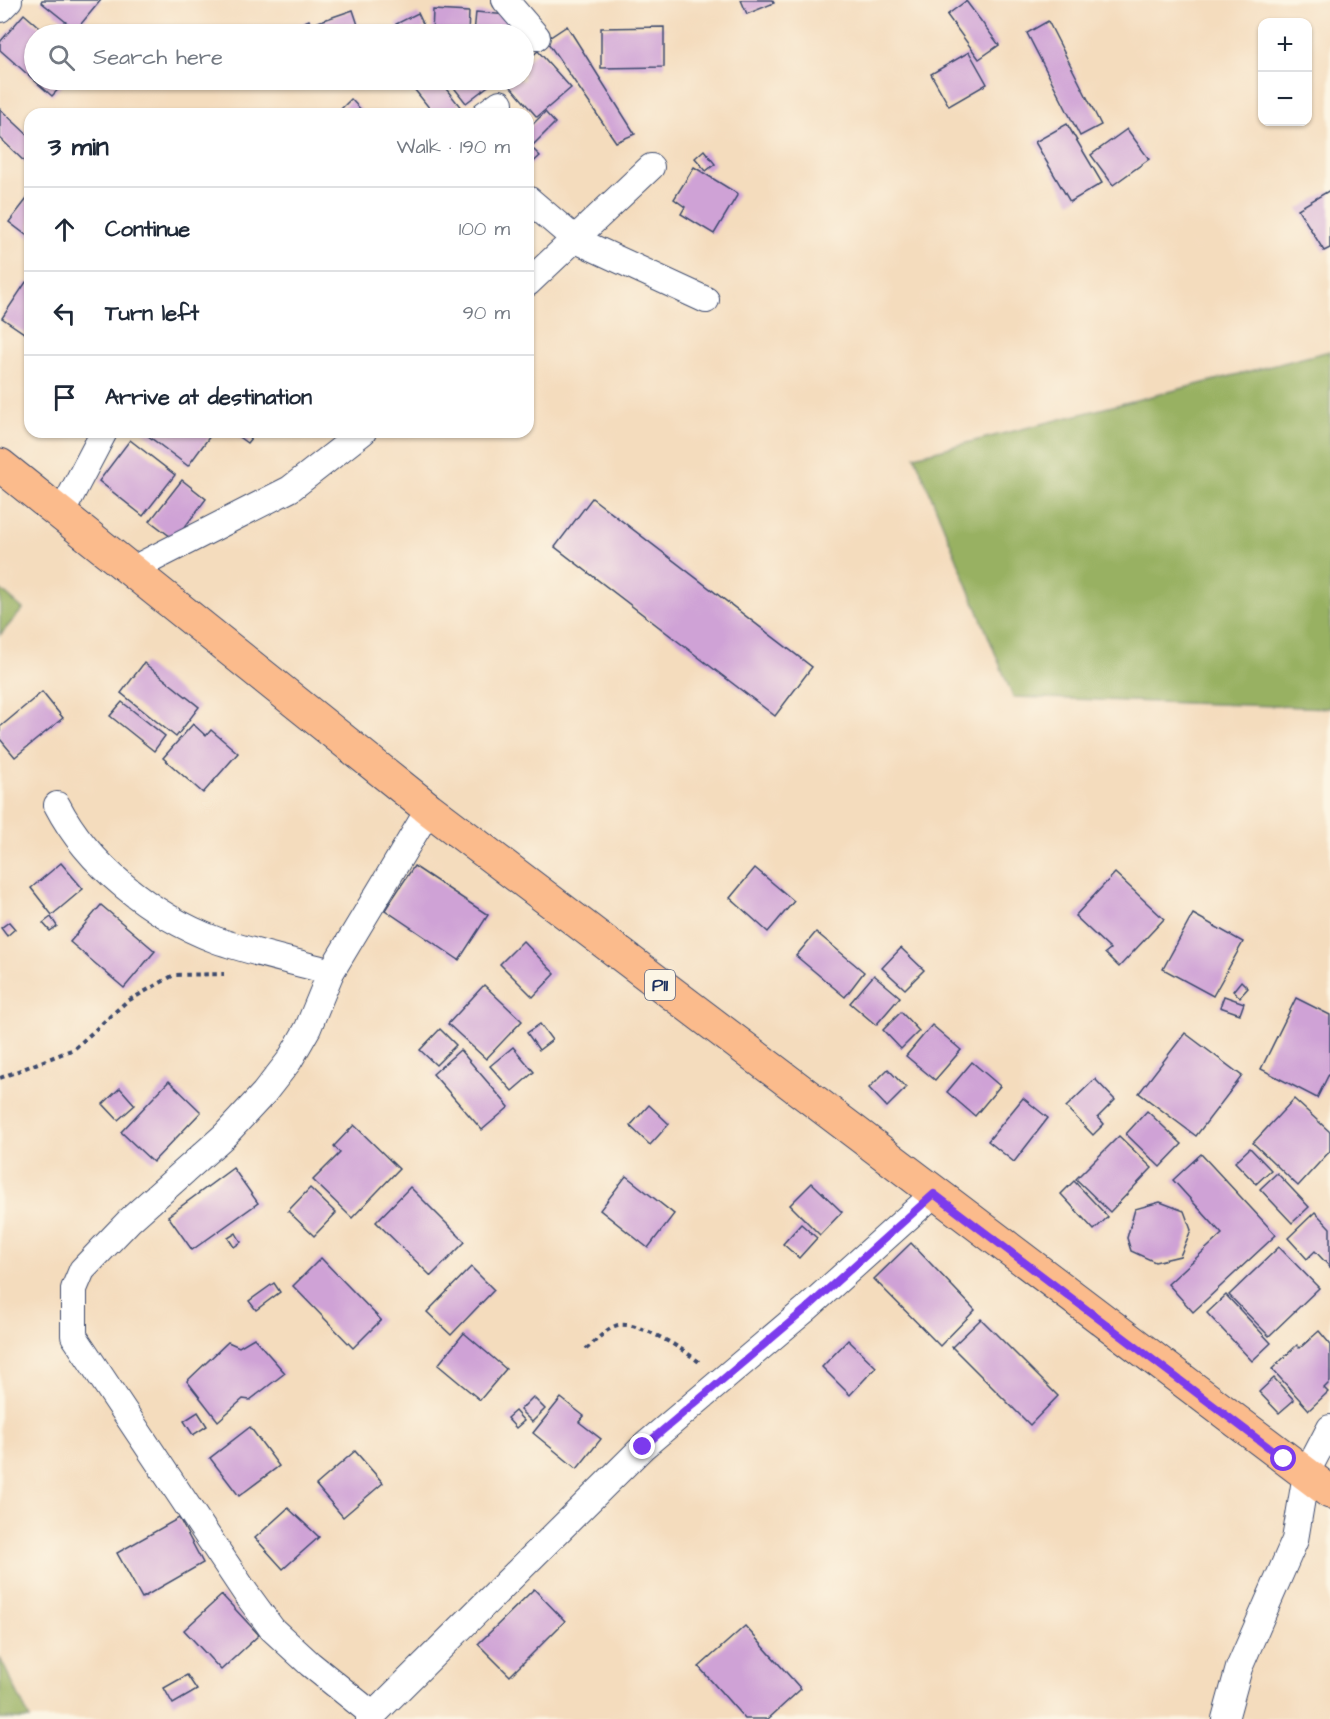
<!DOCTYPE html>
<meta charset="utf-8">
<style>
body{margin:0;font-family:"Architects Daughter",sans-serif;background:#f2f2f3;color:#1f2937}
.controls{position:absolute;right:18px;top:18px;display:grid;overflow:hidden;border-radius:12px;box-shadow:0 2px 4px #0004}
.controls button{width:54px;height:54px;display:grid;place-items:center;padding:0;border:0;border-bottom:2px solid #e0e1e3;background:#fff;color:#1f2937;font:30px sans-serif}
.stop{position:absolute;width:18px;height:18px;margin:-14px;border:4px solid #7c3aed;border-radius:50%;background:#fff}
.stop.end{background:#7c3aed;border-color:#fff;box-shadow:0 2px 6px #0008}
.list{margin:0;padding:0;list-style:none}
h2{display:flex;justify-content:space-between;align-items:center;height:78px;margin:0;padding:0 24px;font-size:26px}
h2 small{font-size:20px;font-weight:400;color:#747a83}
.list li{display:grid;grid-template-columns:39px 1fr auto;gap:18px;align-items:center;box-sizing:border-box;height:84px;padding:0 24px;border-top:2px solid #e0e1e3}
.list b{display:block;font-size:22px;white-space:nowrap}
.list em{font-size:20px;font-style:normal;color:#747a83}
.icon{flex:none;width:33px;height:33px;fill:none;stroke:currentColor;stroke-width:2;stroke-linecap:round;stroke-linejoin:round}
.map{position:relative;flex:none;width:1330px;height:1719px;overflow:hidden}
.search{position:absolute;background:#fff;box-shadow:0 2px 4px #0004;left:24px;top:24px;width:510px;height:66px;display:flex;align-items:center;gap:15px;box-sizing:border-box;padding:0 21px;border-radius:33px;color:#747a83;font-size:22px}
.panel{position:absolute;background:#fff;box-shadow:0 2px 4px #0004;left:24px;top:108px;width:510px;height:330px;border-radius:18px}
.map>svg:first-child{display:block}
.forest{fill:#98b162;stroke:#5a7060;stroke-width:1.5}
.building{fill:#cfa2d6}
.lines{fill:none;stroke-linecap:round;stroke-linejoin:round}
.street-casing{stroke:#3c496c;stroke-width:28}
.primary-casing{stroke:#3c496c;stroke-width:35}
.path{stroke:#3c496c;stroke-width:4;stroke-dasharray:4.5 4.5;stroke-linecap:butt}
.street{stroke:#fff;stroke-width:26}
.primary{stroke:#fbbb8c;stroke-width:33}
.route{stroke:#7c3aed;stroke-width:8}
.labels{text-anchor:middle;stroke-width:6;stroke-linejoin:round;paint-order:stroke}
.shield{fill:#fcf5e5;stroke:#5e6a86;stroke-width:1.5}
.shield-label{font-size:18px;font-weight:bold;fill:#1b2f5e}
</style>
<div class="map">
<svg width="1330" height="1719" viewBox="0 0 1330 1719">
<rect width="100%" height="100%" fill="#fcf5e5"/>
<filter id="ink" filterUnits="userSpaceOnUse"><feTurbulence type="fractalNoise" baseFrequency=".0167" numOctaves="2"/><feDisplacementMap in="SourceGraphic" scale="12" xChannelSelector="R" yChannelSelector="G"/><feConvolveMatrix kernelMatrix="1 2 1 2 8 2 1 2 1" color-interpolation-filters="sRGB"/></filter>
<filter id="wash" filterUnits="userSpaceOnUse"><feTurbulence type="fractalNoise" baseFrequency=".008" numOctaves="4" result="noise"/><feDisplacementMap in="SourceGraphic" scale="24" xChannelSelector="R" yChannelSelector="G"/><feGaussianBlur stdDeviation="1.35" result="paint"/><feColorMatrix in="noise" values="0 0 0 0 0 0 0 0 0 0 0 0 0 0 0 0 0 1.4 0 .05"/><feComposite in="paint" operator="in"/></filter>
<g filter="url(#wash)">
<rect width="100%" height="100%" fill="#f4dcbd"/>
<g class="forest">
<polygon points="1330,351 1330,708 1013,697 915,456"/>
<polygon points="0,589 23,609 0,635"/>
<polygon points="0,1658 30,1719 0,1719"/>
</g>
<g id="blocks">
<g class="building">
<polygon points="42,0 101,0 76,30 41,2"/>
<polygon points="741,0 772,0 774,3 747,14"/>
<polygon points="966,1 999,45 979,59 947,15"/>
<polygon points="353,10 361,34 322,34 318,22"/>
<polygon points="433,10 469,12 468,34 432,34"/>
<polygon points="476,12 517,16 515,34 474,34"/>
<polygon points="418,13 425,28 412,34 401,34 396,24"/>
<polygon points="24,14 47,34 34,34 34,80 67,80 52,96 0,50 0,42"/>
<polygon points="309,20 315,34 278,34"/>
<polygon points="1048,21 1101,125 1080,136 1027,33"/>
<polygon points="567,26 635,134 616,142 546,40"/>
<polygon points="664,27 664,67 601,68 601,28"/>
<polygon points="538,51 571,88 537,117 505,80 524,80 524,63"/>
<polygon points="969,52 987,84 949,106 931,74"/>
<polygon points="407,80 439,80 466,114 434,114"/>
<polygon points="448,80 496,80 466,103"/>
<polygon points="351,99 365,114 336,114"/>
<polygon points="0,109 30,137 30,167 0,138"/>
<polygon points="545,112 555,123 531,147 540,156 528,167 528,129"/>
<polygon points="1067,124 1102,183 1070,202 1035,142"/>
<polygon points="1127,129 1149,159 1113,185 1091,155"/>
<polygon points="704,150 715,164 706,171 695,158"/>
<polygon points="694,167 738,194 714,234 681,214 685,207 674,199"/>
<polygon points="1330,190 1330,248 1324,251 1298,209"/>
<polygon points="30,195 30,238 9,222"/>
<polygon points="26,282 30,285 30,337 2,318"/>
<polygon points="143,432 213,432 188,466"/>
<polygon points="232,432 256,432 247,443"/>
<polygon points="130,440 175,475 143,516 99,481"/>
<polygon points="182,480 206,499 175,540 150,521"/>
<polygon points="592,498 812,667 775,716 555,547"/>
<polygon points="144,663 199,707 176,737 121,693"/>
<polygon points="42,692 63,718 15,757 0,739 0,727"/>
<polygon points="122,702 165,736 154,751 110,716"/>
<polygon points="193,724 206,736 211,730 238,753 203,793 163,758"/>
<polygon points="61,863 83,889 52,915 31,888"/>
<polygon points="414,866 488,915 459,960 385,910"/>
<polygon points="755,868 794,901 768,932 730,898"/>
<polygon points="1115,873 1164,919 1119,967 1105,953 1110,949 1075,916"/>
<polygon points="101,905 155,951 124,988 70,942"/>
<polygon points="1193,914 1243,942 1213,996 1163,969"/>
<polygon points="51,917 57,926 50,931 43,923"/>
<polygon points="9,922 15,929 7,936 1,928"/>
<polygon points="816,932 864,972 845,997 796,956"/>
<polygon points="523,941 555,974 533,997 500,964"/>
<polygon points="901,948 924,970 905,989 882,968"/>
<polygon points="874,975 900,997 876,1025 850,1003"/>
<polygon points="1241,981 1248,988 1240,997 1233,991"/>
<polygon points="484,985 522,1021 486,1059 448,1024"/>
<polygon points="1224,996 1244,1003 1240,1014 1220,1007"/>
<polygon points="1296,998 1330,1015 1330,1072 1317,1098 1261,1069"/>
<polygon points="901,1012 919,1031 901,1049 883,1030"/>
<polygon points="540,1024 552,1040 539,1050 527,1033"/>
<polygon points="932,1025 961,1050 935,1080 906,1056"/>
<polygon points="440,1029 456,1045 436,1065 420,1050"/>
<polygon points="1185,1033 1242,1076 1196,1136 1139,1093"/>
<polygon points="513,1047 534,1072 512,1091 490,1066"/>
<polygon points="460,1050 509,1107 482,1130 433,1074"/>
<polygon points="972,1062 1000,1086 975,1116 947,1092"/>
<polygon points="888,1069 906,1088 887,1107 869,1088"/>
<polygon points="1095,1079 1115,1100 1098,1117 1104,1124 1093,1135 1066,1107"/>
<polygon points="169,1081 201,1112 153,1162 121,1132"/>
<polygon points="120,1088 135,1105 118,1120 103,1104"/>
<polygon points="1023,1098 1048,1118 1014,1162 988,1141"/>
<polygon points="1294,1099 1330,1132 1330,1151 1298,1186 1253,1143"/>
<polygon points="649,1105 669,1124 650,1145 630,1126"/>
<polygon points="1147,1111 1182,1144 1160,1167 1126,1134"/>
<polygon points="354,1125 399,1169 352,1218 313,1180 340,1153 334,1146"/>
<polygon points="1119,1136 1152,1168 1110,1212 1076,1179"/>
<polygon points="1250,1148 1271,1170 1256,1184 1235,1162"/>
<polygon points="1201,1154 1276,1235 1193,1312 1168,1284 1222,1234 1173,1180"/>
<polygon points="233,1168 258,1203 192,1250 168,1216"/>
<polygon points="1277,1173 1309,1207 1292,1223 1260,1189"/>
<polygon points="626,1176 674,1214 648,1248 600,1210"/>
<polygon points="1074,1181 1108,1217 1094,1230 1061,1194"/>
<polygon points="812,1183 842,1212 820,1235 790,1205"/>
<polygon points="410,1187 465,1242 431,1276 376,1222"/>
<polygon points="310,1188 336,1213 314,1236 288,1211"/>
<polygon points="1160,1202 1184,1211 1191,1230 1180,1256 1155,1262 1131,1251 1127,1238 1135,1209"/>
<polygon points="1315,1212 1330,1228 1330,1267 1315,1251 1307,1259 1288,1238"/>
<polygon points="801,1224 817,1238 799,1258 783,1244"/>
<polygon points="236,1233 241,1242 234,1247 228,1238"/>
<polygon points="911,1243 975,1310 940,1346 874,1279"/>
<polygon points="1279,1247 1319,1288 1269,1336 1229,1295"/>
<polygon points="321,1258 381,1320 353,1348 293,1286"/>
<polygon points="471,1267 494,1290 451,1335 427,1312"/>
<polygon points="274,1283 280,1292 256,1310 249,1301"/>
<polygon points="1226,1295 1271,1343 1252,1361 1207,1313"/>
<polygon points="981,1319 1058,1396 1030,1425 952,1347"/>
<polygon points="1319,1331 1330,1344 1330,1382 1324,1388 1328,1392 1309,1410 1272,1369 1297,1345 1300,1348"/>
<polygon points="464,1333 506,1369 480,1400 438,1365"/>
<polygon points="254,1338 285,1373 250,1400 243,1399 218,1421 187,1381 228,1342 239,1347"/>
<polygon points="848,1340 876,1367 850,1395 822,1367"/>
<polygon points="1274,1378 1294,1400 1279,1413 1259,1392"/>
<polygon points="533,1397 545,1409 532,1422 520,1410"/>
<polygon points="561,1398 584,1416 579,1422 601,1439 577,1469 533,1433"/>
<polygon points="515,1411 524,1421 516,1428 507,1418"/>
<polygon points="198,1412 207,1426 193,1435 184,1421"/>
<polygon points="250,1427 279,1466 239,1496 210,1458"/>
<polygon points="355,1451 383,1483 343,1517 316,1485"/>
<polygon points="288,1508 319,1537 283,1569 255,1538"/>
<polygon points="179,1518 203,1563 142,1598 117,1553"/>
<polygon points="534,1589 565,1621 510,1676 478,1644"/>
<polygon points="222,1595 259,1635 221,1670 184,1630"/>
<polygon points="745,1626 801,1689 768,1719 745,1719 699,1667"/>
<polygon points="187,1675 197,1690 173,1704 164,1688"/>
</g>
</g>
</g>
<g filter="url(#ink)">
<use href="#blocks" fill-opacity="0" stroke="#3c496c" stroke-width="1.5"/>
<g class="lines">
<g class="street-casing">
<g id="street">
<polyline points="505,0 537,37"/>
<polyline points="0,9 9,0"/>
<polyline points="485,114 500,103"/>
<polyline points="528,199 576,240 706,300"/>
<polyline points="528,283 651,167"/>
<polyline points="61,514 104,432"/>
<polyline points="131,570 290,489 363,432"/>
<path d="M57,805C88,865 152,916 216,940C253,953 293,961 331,972"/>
<polyline points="372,1714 310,1664 272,1629 245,1592 74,1336 74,1289 82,1270 130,1220 224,1136 264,1093 289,1061 308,1028 331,972 429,809"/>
<polyline points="369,1719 643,1447 806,1309 934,1194"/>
<polyline points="1225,1719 1239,1668 1295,1540 1306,1474 1330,1428"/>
</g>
</g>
<g class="primary-casing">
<polyline id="primary" points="0,465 429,809 1330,1492"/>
</g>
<g class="path">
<polyline points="0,1078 74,1049 126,1002 174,975 224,974"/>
<path d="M586,1349C595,1342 605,1330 615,1326C634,1318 685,1350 699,1362"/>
</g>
<use href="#street" class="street"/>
<use href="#primary" class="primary"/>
</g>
</g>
<g class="lines" filter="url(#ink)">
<polyline class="route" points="643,1447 806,1309 934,1194 1284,1459"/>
</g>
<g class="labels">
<rect class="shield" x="645" y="970" width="30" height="30" rx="4.5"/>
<g class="shield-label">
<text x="660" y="991">P11</text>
</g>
</g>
</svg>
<div class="controls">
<button>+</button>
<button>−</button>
</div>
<div class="stop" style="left:1284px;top:1459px"></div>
<div class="stop end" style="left:643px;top:1447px"></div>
<div class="search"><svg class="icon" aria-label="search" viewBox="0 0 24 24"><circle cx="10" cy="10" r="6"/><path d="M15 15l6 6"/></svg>Search here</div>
<section class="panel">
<h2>3 min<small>Walk · 190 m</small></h2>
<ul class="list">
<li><svg class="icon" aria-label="ahead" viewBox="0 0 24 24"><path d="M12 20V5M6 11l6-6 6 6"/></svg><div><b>Continue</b></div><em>100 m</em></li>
<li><svg class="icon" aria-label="left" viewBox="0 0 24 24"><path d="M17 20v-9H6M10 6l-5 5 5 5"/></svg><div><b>Turn left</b></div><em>90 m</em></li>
<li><svg class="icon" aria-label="arrive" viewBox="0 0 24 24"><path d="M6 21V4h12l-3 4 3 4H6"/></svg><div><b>Arrive at destination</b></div></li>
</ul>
</section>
</div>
